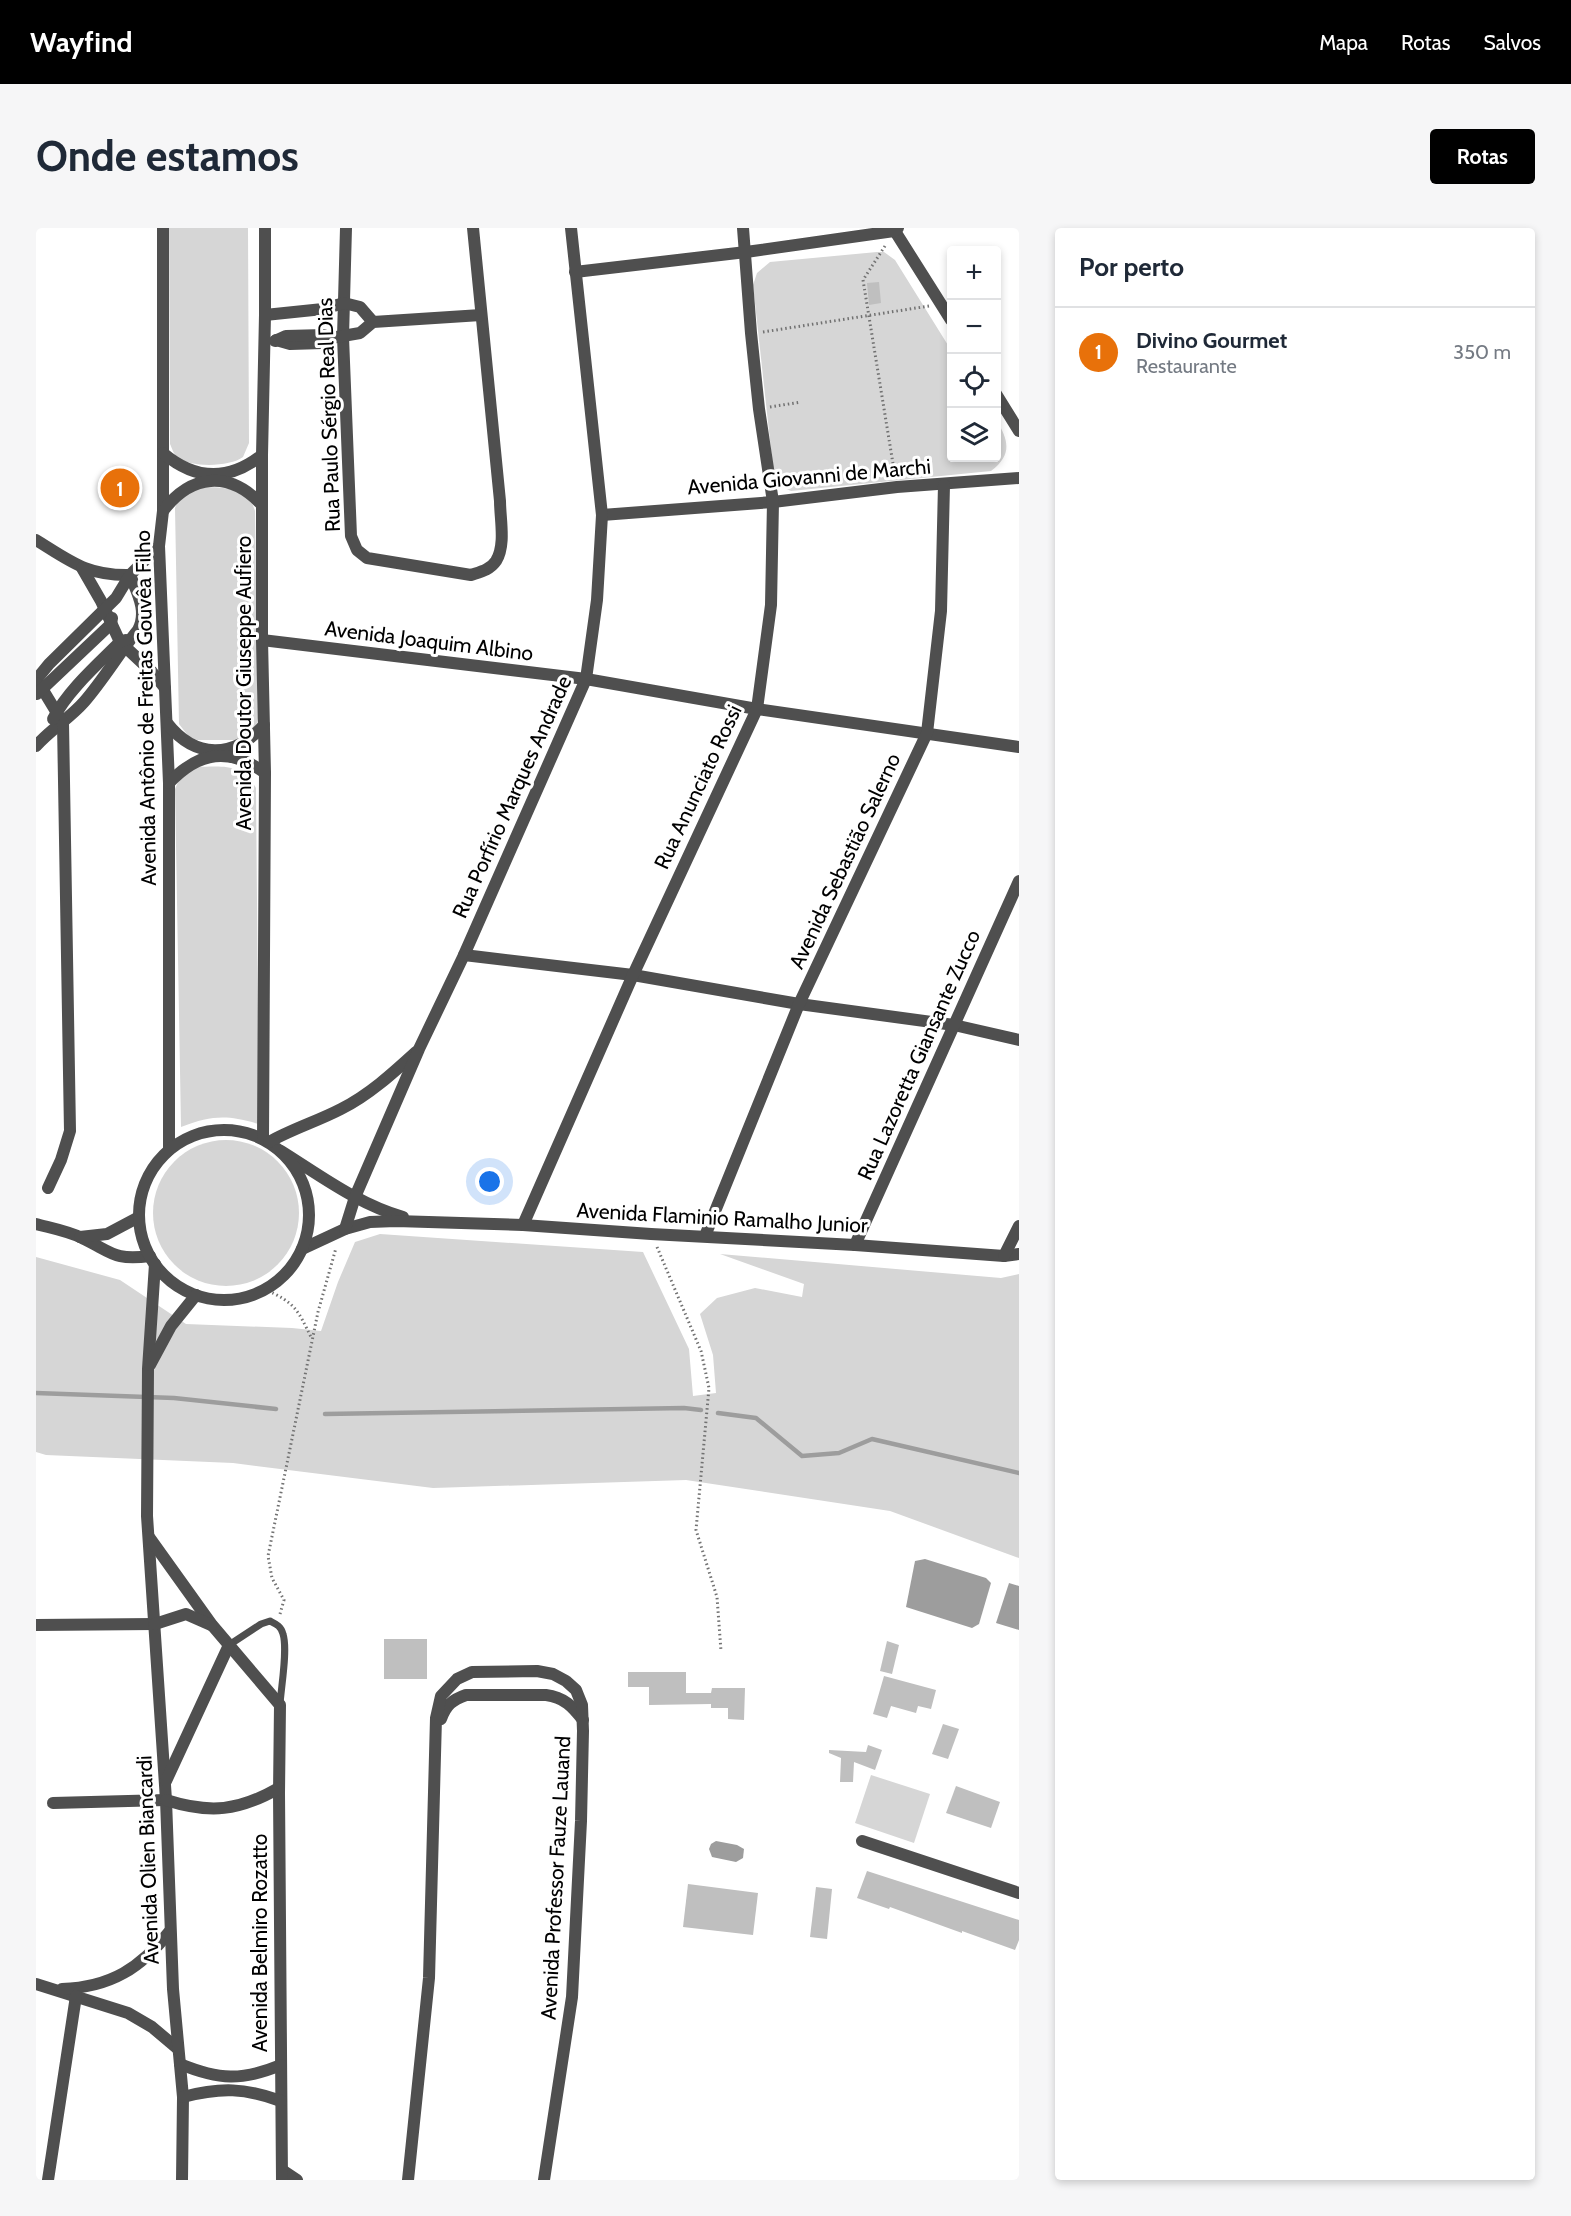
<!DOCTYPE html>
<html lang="pt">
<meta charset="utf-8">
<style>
body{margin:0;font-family:Cabin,sans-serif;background:#f6f6f7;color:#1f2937}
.controls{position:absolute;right:18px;top:18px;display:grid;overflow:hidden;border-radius:6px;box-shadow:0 3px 9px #0003}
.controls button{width:54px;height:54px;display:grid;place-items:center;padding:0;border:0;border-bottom:2px solid #e0e1e3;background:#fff;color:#1f2937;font:30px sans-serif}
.you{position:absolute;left:454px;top:954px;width:21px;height:21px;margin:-15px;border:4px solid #fff;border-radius:50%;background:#1a73e8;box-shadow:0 0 0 9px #1a73e833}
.badge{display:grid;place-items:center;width:39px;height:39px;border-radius:50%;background:#000;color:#fff;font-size:20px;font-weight:700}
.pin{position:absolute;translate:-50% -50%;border:3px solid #fff;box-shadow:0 2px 6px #0006}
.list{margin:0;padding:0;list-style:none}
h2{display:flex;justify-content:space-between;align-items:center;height:78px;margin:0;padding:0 24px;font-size:26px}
h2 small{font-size:20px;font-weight:400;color:#747a83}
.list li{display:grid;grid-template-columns:39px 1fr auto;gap:18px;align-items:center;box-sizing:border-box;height:90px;padding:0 24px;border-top:2px solid #e0e1e3}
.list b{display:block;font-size:22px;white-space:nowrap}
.list p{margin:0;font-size:20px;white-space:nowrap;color:#747a83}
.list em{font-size:20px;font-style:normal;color:#747a83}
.icon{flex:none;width:33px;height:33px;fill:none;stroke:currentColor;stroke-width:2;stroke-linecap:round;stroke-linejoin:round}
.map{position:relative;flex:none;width:983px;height:1952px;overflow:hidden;border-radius:6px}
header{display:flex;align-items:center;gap:36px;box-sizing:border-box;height:84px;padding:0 30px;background:#000;color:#fff}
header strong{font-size:28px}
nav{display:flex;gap:33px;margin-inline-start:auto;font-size:21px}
.intro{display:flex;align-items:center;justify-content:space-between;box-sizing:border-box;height:144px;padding:0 36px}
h1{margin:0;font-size:42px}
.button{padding:15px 27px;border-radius:6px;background:#000;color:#fff;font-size:21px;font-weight:700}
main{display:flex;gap:36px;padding:0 36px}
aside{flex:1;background:#fff;border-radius:6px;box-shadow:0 3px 9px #0003}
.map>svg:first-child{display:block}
.green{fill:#d6d6d6}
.water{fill:#9d9d9d}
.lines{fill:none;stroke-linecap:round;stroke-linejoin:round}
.stream{stroke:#9d9d9d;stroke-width:4.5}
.building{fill:#bfbfbf}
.path{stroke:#717171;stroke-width:3;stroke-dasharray:1.5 3;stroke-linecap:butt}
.service{stroke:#4f4f4f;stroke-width:7}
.minor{stroke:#4f4f4f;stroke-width:12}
.tertiary{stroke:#4f4f4f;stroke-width:12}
.labels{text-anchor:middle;stroke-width:6;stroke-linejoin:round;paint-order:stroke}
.street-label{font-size:21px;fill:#000;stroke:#fff}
</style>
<header>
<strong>Wayfind</strong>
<nav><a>Mapa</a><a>Rotas</a><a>Salvos</a></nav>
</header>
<div class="intro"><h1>Onde estamos</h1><a class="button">Rotas</a></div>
<main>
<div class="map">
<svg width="983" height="1952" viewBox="0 0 983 1952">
<rect width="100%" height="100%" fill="#fff"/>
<g class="green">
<path d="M133,0H212L213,215L207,229C194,239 154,240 141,229C137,225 136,220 134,216Z"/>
<path d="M841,24H848L859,32L915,122V230H960L961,193C973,213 976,227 955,243L755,263L746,259L738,249L717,57L721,45L734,34Z"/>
<path d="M161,259C183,260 212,256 219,283L222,491L220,498L202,512H161L153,509L143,496L139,280L142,272Z"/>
<path d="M159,539C185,539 205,534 220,560L223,896C191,887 177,887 145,899L139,561L143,552Z"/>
<circle cx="190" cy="985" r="73"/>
<polygon points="344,1006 607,1024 653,1121 657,1168 680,1165 677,1127 664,1086 681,1070 719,1060 766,1069 768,1056 684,1026 965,1050 983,1046 983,1330 854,1283 650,1252 397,1260 197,1235 10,1227 0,1224 0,1029 84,1052 150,1096 256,1100 285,1103 302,1054 319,1014"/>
<polygon points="835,1547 894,1566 878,1615 819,1595"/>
</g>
<g class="water">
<polygon points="889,1331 950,1350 955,1355 943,1396 936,1400 870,1379 879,1333"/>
<polygon points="973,1355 983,1358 983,1402 960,1395"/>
<polygon points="680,1613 701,1617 708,1621 707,1630 700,1634 676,1629 673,1621 675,1616"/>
</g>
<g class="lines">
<g class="stream">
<polyline points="0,1165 138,1170 240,1181"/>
<polyline points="682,1185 720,1190 766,1228 803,1225 836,1211 983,1245"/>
<polyline points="289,1186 648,1180 665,1182"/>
</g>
</g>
<g class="building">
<polygon points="843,54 845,75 833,77 831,55"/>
<rect x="348" y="1411" width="43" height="40"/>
<polygon points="851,1413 863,1417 856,1446 844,1443"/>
<polygon points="592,1444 650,1444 650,1465 675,1465 676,1460 709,1460 708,1492 692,1491 692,1480 675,1480 675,1476 613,1477 613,1459 592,1459"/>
<polygon points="848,1448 900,1462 895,1481 882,1478 880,1485 855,1478 851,1490 837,1486"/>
<polygon points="907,1496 923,1501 912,1531 896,1526"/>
<polygon points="832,1517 846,1522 839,1542 818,1534 817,1554 804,1554 805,1530 793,1525 793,1522 830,1524"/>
<polygon points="920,1558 964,1574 955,1600 910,1585"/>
<polygon points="831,1643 983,1692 983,1712 979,1722 926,1703 926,1705 854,1679 853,1681 821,1670"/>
<polygon points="652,1656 722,1665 717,1707 647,1699"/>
<polygon points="780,1659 796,1661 791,1711 774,1709"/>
</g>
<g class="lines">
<g class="path">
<polyline points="849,18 827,52 859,248"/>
<polyline points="727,104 893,78"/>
<polyline points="734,179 765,174"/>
<polyline points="621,1019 665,1123 673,1160 660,1302 681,1369 685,1423"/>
<path d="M228,1061C260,1075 261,1081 276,1111"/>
<polyline points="244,1386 248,1372 236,1350 232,1328 282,1084 300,1020"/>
</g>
<path class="service" d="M193,1417L225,1396L234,1393C240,1396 245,1398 247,1406C252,1422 245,1459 244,1477"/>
<g class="minor">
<path d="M310,0L307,109L315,308L321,322L331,330L435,347C444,344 454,342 460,333C470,317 464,291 464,273L437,0"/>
<polyline points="857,0 915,92"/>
<polyline points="539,44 710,24 858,3 862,0"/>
<polyline points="229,87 287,81 308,75 324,79 337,94"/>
<polyline points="240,112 254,116 287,115 295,110 324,105 337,94 445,87"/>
<polyline points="239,113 250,108 288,107 292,109"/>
<polyline points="960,166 983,203"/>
<polyline points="566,287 737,274 861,259 983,250"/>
<path d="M0,312C34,333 51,348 94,347C101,365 112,383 102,402C83,425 68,451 48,474C34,490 14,502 0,518"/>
<polyline points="46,340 65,373 84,414 116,444 129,460"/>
<polyline points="226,412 550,451 721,481 983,519"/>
<polyline points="0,452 13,436 80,370 94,347 123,318"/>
<polyline points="0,455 7,462 27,495 34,903 25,932 12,960"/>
<polyline points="1,466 75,396 76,390"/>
<path d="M17,491C32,462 61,437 84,414L90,412"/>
<polyline points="428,727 597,747 763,776 918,797 983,812"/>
<path d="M245,923C285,948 322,976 367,989"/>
<path d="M0,996C15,1000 32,1003 46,1010C76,1024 78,1033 114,1028"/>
<polyline points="487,997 597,747 721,481 735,377 737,274 723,181 715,105 707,0"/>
<polyline points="669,1008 763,776 891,505 905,383 908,257"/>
<polyline points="44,1009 71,1006 103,989"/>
<polyline points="819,1017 983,653"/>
<polyline points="266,1021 309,1001 334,994 360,993 487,997 615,1006 819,1017 968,1028 983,1026"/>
<polyline points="968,1028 983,998"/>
<polyline points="0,1397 119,1396"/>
<path d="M405,1491C410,1477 416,1472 430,1467H510C528,1469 537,1479 547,1492"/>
<polyline points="17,1575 130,1572"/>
<polyline points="826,1613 983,1665"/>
<polyline points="0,1756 92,1785 116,1799 142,1821"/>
<path d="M26,1761C75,1759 105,1740 134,1703"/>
<polyline points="246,1942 261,1952"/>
<polyline points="12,1952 40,1768"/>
<polyline points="372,1952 393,1750 400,1490 405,1468 421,1451 436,1444 501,1443 517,1446 530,1453 540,1462 546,1477 547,1503 545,1593 536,1769 508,1952"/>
</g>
<g class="tertiary">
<polyline points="127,0 127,283 123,318 133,555 133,922"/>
<path d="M127,225C160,253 193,253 226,227"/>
<path d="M127,283C155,246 193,242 226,277"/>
<path d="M131,495C159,531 198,531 228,497"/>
<path d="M133,555C163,523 194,519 229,545"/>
<circle cx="188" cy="987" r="85"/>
<polyline points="227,911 229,545 226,412 226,227 229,87 229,0"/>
<path d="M233,914C256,901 282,893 305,881C333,867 357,845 380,824"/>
<polyline points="309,1001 319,969 383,821 428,727 550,451 561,372 566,287 535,0"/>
<polyline points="119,1036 112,1141 111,1288 130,1572 137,1761 147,1869 146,1952"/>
<polyline points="114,1137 135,1098 160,1067"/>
<polyline points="113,1309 176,1397 244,1477 243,1565 246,1952"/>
<polyline points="119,1396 150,1386 175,1397"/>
<polyline points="130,1553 193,1417"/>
<path d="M130,1572C174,1586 203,1583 243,1560"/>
<path d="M144,1836C183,1852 206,1853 245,1837"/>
<path d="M147,1869C185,1859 209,1860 245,1873"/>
</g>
</g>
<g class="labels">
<g class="street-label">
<text transform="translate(293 187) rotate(-92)" y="7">Rua Paulo Sérgio Real Dias</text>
<text transform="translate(773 249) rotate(-5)" y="7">Avenida Giovanni de Marchi</text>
<text transform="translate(393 413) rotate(7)" y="7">Avenida Joaquim Albino</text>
<text transform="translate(208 455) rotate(-90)" y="7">Avenida Doutor Giuseppe Aufiero</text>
<text transform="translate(110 480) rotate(-91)" y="7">Avenida Antônio de Freitas Gouvêa Filho</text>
<text transform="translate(662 559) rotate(-65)" y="7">Rua Anunciato Rossi</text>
<text transform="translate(476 569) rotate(-66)" y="7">Rua Porfírio Marques Andrade</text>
<text transform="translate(809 633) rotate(-65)" y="7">Avenida Sebastião Salerno</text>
<text transform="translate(883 827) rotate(-66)" y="7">Rua Lazoretta Giansante Zucco</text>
<text transform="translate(686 990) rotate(3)" y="7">Avenida Flaminio Ramalho Junior</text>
<text transform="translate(112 1632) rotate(-92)" y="7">Avenida Olien Biancardi</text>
<text transform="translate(520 1650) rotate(-87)" y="7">Avenida Professor Fauze Lauand</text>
<text transform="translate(224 1715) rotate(-90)" y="7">Avenida Belmiro Rozatto</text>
</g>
</g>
</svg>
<div class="controls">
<button>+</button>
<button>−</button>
<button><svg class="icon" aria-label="locate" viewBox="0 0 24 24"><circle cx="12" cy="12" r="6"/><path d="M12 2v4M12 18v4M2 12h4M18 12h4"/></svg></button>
<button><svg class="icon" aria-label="layers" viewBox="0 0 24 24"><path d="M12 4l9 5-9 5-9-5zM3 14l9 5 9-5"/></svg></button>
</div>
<div class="you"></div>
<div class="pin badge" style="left:84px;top:260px;background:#e8710a">1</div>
</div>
<aside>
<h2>Por perto<small></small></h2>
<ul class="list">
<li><span class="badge" style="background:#e8710a">1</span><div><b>Divino Gourmet</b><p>Restaurante</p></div><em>350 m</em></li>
</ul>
</aside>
</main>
